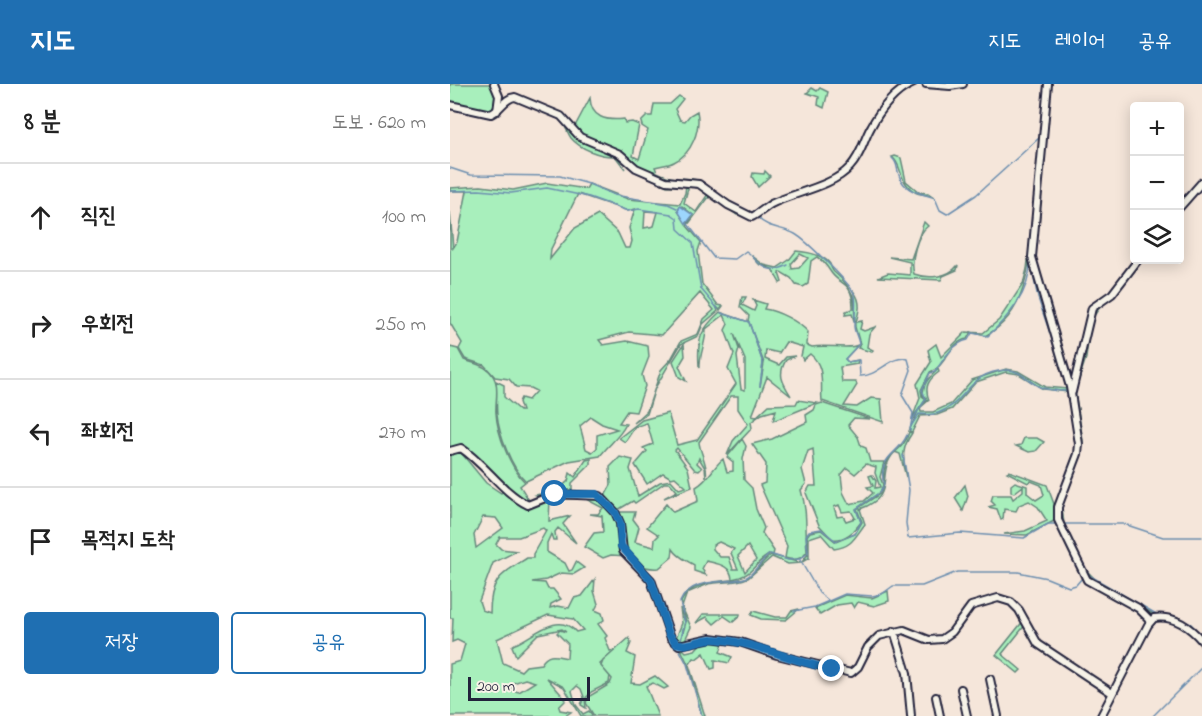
<!DOCTYPE html>
<html lang="ko">
<meta charset="utf-8">
<style>
body{margin:0;font-family:"Indie Flower","Poor Story",sans-serif;background:#f6f6f6;color:#222}
.controls{position:absolute;right:18px;top:18px;display:grid;overflow:hidden;border-radius:6px;box-shadow:0 3px 15px #0003}
.controls button{width:54px;height:54px;display:grid;place-items:center;padding:0;border:0;border-bottom:2px solid #e0e0e0;background:#fff;color:#222;font:30px sans-serif}
.scale{position:absolute;left:18px;bottom:15px;width:122px;box-sizing:border-box;padding-left:6px;border:3px solid #22223b;border-top:0;font-size:16px;line-height:21px;white-space:nowrap;color:#22223b;-webkit-text-stroke:4px #f7f3e8;paint-order:stroke}
.stop{position:absolute;width:18px;height:18px;margin:-14px;border:4px solid #1f6fb2;border-radius:50%;background:#fff}
.stop.end{background:#1f6fb2;border-color:#fff;box-shadow:0 2px 6px #0008}
.list{margin:0;padding:0;list-style:none}
h2{display:flex;justify-content:space-between;align-items:center;height:78px;margin:0;padding:0 24px;font-size:26px}
h2 small{font-size:20px;font-weight:400;color:#767676}
.list li{display:grid;grid-template-columns:39px 1fr auto;gap:18px;align-items:center;box-sizing:border-box;height:108px;padding:0 24px;border-top:2px solid #e0e0e0}
.list b{display:block;font-size:22px;white-space:nowrap}
.list em{font-size:20px;font-style:normal;color:#767676}
.actions{display:flex;gap:12px;padding:18px 24px}
.actions a{flex:1;padding:14px 0;border:2px solid #1f6fb2;border-radius:6px;text-align:center;font-size:21px;color:#1f6fb2}
.actions .main{background:#1f6fb2;color:#fff}
.icon{flex:none;width:33px;height:33px;fill:none;stroke:currentColor;stroke-width:2;stroke-linecap:round;stroke-linejoin:round}
.map{position:relative;flex:none;width:752px;height:632px;overflow:hidden}
header{display:flex;align-items:center;gap:36px;box-sizing:border-box;height:84px;padding:0 30px;background:#1f6fb2;color:#fff}
header strong{font-size:28px}
nav{display:flex;gap:33px;margin-inline-start:auto;font-size:21px}
main{display:flex}
aside{flex:1;background:#fff}
.map>svg:first-child{display:block}
.green{fill:#a8efbc;stroke:#65887c;stroke-width:1.5;fill-rule:evenodd}
.water{fill:#9dd6fd;stroke:#6c8eaf;stroke-width:1.5}
.lines{fill:none;stroke-linecap:round;stroke-linejoin:round}
.stream{stroke:#6c8eaf;stroke-width:1.5}
.minor-casing{stroke:#22223b;stroke-width:10}
.minor{stroke:#f7f3e8;stroke-width:6}
.route{stroke:#1f6fb2;stroke-width:8}
</style>
<header>
<strong>지도</strong>
<nav><a>지도</a><a>레이어</a><a>공유</a></nav>
</header>
<main>
<aside>
<h2>8 분<small>도보 · 620 m</small></h2>
<ul class="list">
<li><svg class="icon" aria-label="ahead" viewBox="0 0 24 24"><path d="M12 20V5M6 11l6-6 6 6"/></svg><div><b>직진</b></div><em>100 m</em></li>
<li><svg class="icon" aria-label="right" viewBox="0 0 24 24"><path d="M7 20v-9h11M14 6l5 5-5 5"/></svg><div><b>우회전</b></div><em>250 m</em></li>
<li><svg class="icon" aria-label="left" viewBox="0 0 24 24"><path d="M17 20v-9H6M10 6l-5 5 5 5"/></svg><div><b>좌회전</b></div><em>270 m</em></li>
<li><svg class="icon" aria-label="arrive" viewBox="0 0 24 24"><path d="M6 21V4h12l-3 4 3 4H6"/></svg><div><b>목적지 도착</b></div></li>
</ul>
<div class="actions"><a class="main">저장</a><a>공유</a></div>
</aside>
<div class="map">
<svg width="752" height="632" viewBox="0 0 752 632">
<rect width="100%" height="100%" fill="#f5e6da"/>
<filter id="ink" filterUnits="userSpaceOnUse"><feTurbulence type="fractalNoise" baseFrequency=".0167" numOctaves="2"/><feDisplacementMap in="SourceGraphic" scale="12" xChannelSelector="R" yChannelSelector="G"/><feConvolveMatrix kernelMatrix="1 2 1 2 8 2 1 2 1" color-interpolation-filters="sRGB"/></filter>
<g filter="url(#ink)">
<g class="green">
<polygon points="0,0 43,0 47,8 47,23 42,28 0,20"/>
<polygon points="362,4 367,7 370,4 378,8 374,24 368,21 369,13 357,9"/>
<path d="M229,12L233,15L225,25L230,36L235,37L240,31L247,27C251,45 242,70 224,78C219,81 211,81 205,83L207,88C227,98 231,92 247,96C263,101 281,127 303,131C326,119 349,104 375,100L321,120L302,132L276,119L290,129L287,131L262,112L259,113L237,142L251,158L248,167L252,200L268,221L273,222L270,226L266,222L268,227L253,240L248,252L231,260L205,304L197,330L184,339L197,327L211,286L221,275L231,257L248,250L254,235L264,226L250,209L212,251L179,248L149,256L153,261L177,257L198,262L199,273L192,291L195,302L186,328L177,327L169,339L176,340C170,353 159,360 150,372L119,377L76,397C61,384 49,350 47,331C46,320 47,308 46,297L54,301V313L70,327H72L69,318L71,314L78,316L86,307L80,304L66,303L59,295L45,293L34,281L15,275L9,265L12,259L0,239V128L3,164L7,158L17,107H0V104L31,102L63,106L97,99L136,105L139,100L178,115L230,120L235,109L236,101L217,102L187,88L170,73L168,74L175,85L165,72C151,73 130,65 121,54C116,47 115,38 106,31L112,33L133,56L156,67L167,69L183,83L212,95L184,82L168,68L156,66L133,55L123,46L140,14C141,34 156,37 174,35L175,39L182,38L189,41L183,72L189,75L198,46L192,42L191,38L197,32H202L204,20H220ZM239,101H245L258,110L246,128L234,119ZM128,110L178,127L185,125L179,144L182,157L180,164H175L168,149L148,131L125,144L100,175L101,165ZM232,122L243,131L237,140L228,127ZM195,127L208,128L204,142L194,144ZM141,333L152,340L167,345L147,351V364L142,368L136,365L130,342Z"/>
<path d="M593,52L582,173L619,303L623,330L618,308L593,305L569,290L556,288L526,298L502,325L487,331L470,332L462,348L459,347L470,323L477,316L476,313L473,311C473,297 481,293 488,285L489,288C478,296 474,303 479,316L470,324L471,328H483L501,320L522,296L556,285L568,287L595,303L618,305L595,226L589,213L580,174L587,96C578,147 590,224 535,252L521,248L517,255C499,258 496,283 480,288L471,306L472,312L476,315L462,335L470,314L467,300L481,278L478,266L486,260L491,273L516,248L533,249L549,236L573,200L577,185Z"/>
<path d="M445,72L451,74L456,97L469,108L478,109L484,113C478,110 470,111 465,108C447,96 453,81 442,73Z"/>
<polygon points="315,87 320,92 308,103 302,93 303,89 314,90"/>
<path d="M474,138L478,142C467,150 460,177 464,190C478,195 498,194 508,181L507,186L493,192L491,196L428,193L438,189L460,191V178L439,173L461,175Z"/>
<path d="M346,167C357,168 373,170 380,180C381,183 382,186 384,188C401,202 408,215 404,237L402,230L395,231L396,227L403,225V222C402,196 389,202 380,187C375,180 375,178 367,173L361,177L358,200L353,203L346,201L341,194L331,188L329,189L332,198L330,199L322,185L309,180L301,171L314,181L327,184L339,176ZM350,170L358,174L349,184L342,185L341,180Z"/>
<polygon points="689,176 667,210 650,223 641,236 636,274 625,307 633,357 612,423 614,440 633,483 645,495 702,529 741,541 752,553 743,545 696,529 636,494 609,436 609,427 629,370 622,314 640,231"/>
<path d="M404,208C412,218 409,228 406,238L412,237L410,245L414,247L425,243L419,250L417,263L423,266L422,268L408,264L410,260L405,243Z"/>
<path d="M292,213H296L292,221L304,227L306,222L303,216L316,220L314,225C328,227 348,237 358,248L357,261L362,263C377,260 399,266 408,261L395,275L398,278L408,276L407,280L390,283L392,298H406L407,301L394,322L407,323L421,314L431,315L433,338L372,317C370,300 376,283 360,270L353,276L351,272L353,263L336,258L329,269L316,266L315,275L329,281L336,273L345,272L336,276C327,291 333,299 341,312L317,293L302,332L306,333L319,321L346,320L348,316L367,319L323,337L326,326L312,330L301,338L302,344L277,371L283,357L298,340L288,325V312H281L249,358C250,369 259,383 256,393L255,384L249,374L247,379L252,384L249,387L245,386L227,364L225,366L238,384L242,403L214,414L227,407L220,399H214L185,419L183,417L166,427L154,414L161,401L160,383L170,373L183,376L180,385L188,412L210,398L221,396L229,405L236,403L225,393L221,394L213,389L197,400L185,381L197,367L193,364L203,360L197,339L185,343L175,358L169,354L192,336L218,329L227,361L247,356L286,300L278,285L284,270L275,246L278,240L274,231L256,245C256,259 249,270 250,284L249,282C247,255 250,246 270,228L299,238L313,279L310,303L314,279L298,236L299,232L290,223ZM284,250L295,276V306L291,305L287,272L289,265Z"/>
<polygon points="234,260 235,272 229,282 236,297 229,293 223,277"/>
<path d="M0,263L8,265L14,276C26,280 40,282 45,296C49,305 45,319 46,329C47,349 60,384 75,398L70,402L82,421C56,409 42,382 19,368C14,366 6,366 0,366Z"/>
<path d="M372,319L420,335L404,334L398,341L408,353L411,362L416,364L420,378H434L430,393L433,401L430,408L406,425L411,438C404,448 395,457 382,455L369,441L356,409L360,402H366L363,365L358,367L352,385L356,400L351,406C358,429 355,446 357,468C351,476 344,477 335,474L337,462L310,401L315,399L316,380L302,360L322,355L357,338L356,331L364,326L366,321ZM416,380L426,383L425,389L430,403L425,404L426,397L422,391L419,392L423,402L417,403L423,409L414,417L399,420L393,408L391,391L397,384L405,390ZM389,421L392,428L401,427L405,434L396,437L393,432L387,433L384,423Z"/>
<path d="M459,348L462,349C451,365 453,374 456,393L450,370L445,368C424,390 449,411 410,425L415,440C405,453 402,463 384,465L371,450L359,454V474L352,478L359,469L357,452L360,448L371,446L386,458L405,450L412,438L407,425L431,409L434,401C430,366 452,373 459,348Z"/>
<polygon points="574,354 587,354 594,358 586,367 579,368 566,362 571,361"/>
<path d="M292,355L296,362L293,375L294,396L302,404L306,425L314,444L312,449L324,467L323,471L320,470C301,481 305,491 282,495C281,481 268,480 256,477L252,485L256,491L244,487V481C236,476 228,473 223,465L222,473L209,484C175,487 173,454 167,428H185L183,435L189,443L185,458L204,463L205,455L209,451L197,443L216,420L223,428L248,417L246,403C259,396 262,384 273,375L277,388L283,387V378L277,373ZM269,458L284,465L281,469L288,485H283L279,473H270L263,465V461ZM298,462L306,476L295,488L288,472Z"/>
<path d="M8,365L36,399L51,409L54,405L73,419C99,412 141,400 162,423C168,431 174,461 177,472L161,471L153,474L134,463L144,449L153,448L152,432L140,430H148L153,424L136,415H100L99,437L120,432L113,440L126,459L108,444L105,448L106,456H103L101,450L97,459V468L115,479L119,487L122,486L126,478L134,484L124,490L111,489L96,496L82,498L95,499L98,505H103L111,515L101,520L100,524L107,522L119,524L124,514L132,512L145,495L144,507L148,520L145,526L152,529L154,536L148,540L157,552L155,554L160,567L166,566L150,580L160,591L159,599L141,608L135,615L136,624L131,621L134,613L131,605L127,602L122,607L126,621L133,630L139,627L143,632H131L114,603L97,594L116,616L109,623L110,626L121,628L115,632H0V580L10,577L15,560L7,556L2,558L3,534H0V367ZM33,433L46,434L53,444L26,464L24,451ZM93,444L96,447L83,470V474H77C51,491 40,495 40,529L32,526L29,517L43,479L67,467L51,465L46,460L50,453H69ZM98,531L123,535L133,546L126,548C107,526 82,554 65,560L62,562L66,572L88,550L112,545L116,548L110,546L107,549L118,560L117,574C106,572 98,568 91,580L76,582L71,587L53,579L47,555ZM75,595L85,598L69,608L60,606L63,599Z"/>
<polygon points="141,375 141,380 122,399 122,410 92,413 86,411 95,409 101,402 108,406 118,397 120,389 125,393 136,376"/>
<polygon points="559,387 597,401 604,420 604,437 577,451 554,450 575,447 597,437 588,423 579,417 569,421 566,427 554,425 553,435 551,436 547,425 538,423 545,421 541,417 543,411 561,411 563,415 573,407 573,402 564,409 561,408 561,401 565,398 577,402 577,409 586,416 594,411 591,401 581,397 578,399 557,388"/>
<polygon points="515,401 518,412 513,427 505,414"/>
<path d="M321,471L351,479L338,480L322,473L298,494L263,498L237,509L232,523L241,543L233,560C228,560 225,557 222,553L226,554L232,539L230,524L235,538L230,559L236,538L231,518C243,491 279,503 297,494C306,489 312,477 321,471Z"/>
<polygon points="438,507 439,517 424,522 408,518 404,524 401,519 387,521 370,531 365,524 395,511 422,514"/>
<polygon points="349,525 336,536 311,535 301,531 303,527 325,533 337,533 341,527"/>
<polygon points="253,530 290,530 290,532 283,538 274,532 264,540 257,533 246,539"/>
<polygon points="574,536 576,540 552,570 571,586 568,589 546,571"/>
<polygon points="179,554 181,559 177,569 185,573 181,599 190,600 205,592 218,603 214,605 203,599 196,602 208,632 144,632 136,619 138,613 160,600 162,595 151,582 153,577"/>
<polygon points="261,555 273,560 270,568 282,573 279,579 265,576 265,584 261,585 254,569 246,575 244,574 239,581 255,632 252,632 238,580 229,561 236,568 245,566 254,556"/>
</g>
<polygon class="water" points="230,122 243,131 236,140 228,127"/>
<g class="lines">
<g class="stream">
<path d="M442,74C448,79 446,83 449,91C454,108 471,109 485,114L490,126L497,130L526,111L589,54"/>
<polyline points="0,84 21,91 110,92 139,100 164,111 218,120 229,125"/>
<polyline points="593,91 601,0"/>
<polyline points="0,107 29,106 61,109 97,104 139,113 178,127 189,125 221,130 227,134 228,145 243,159 251,205 268,225"/>
<path d="M307,133C318,145 332,143 345,150C356,156 399,199 404,209C408,219 404,232 404,242C404,248 408,253 409,260L395,275L398,278L409,276L410,292C428,293 441,270 458,275L461,286L452,311L463,329L460,346"/>
<polyline points="237,139 264,174 285,175 296,167 300,170"/>
<polyline points="580,165 581,148"/>
<path d="M302,172C314,186 323,189 338,181"/>
<polyline points="579,172 588,214 613,288"/>
<polyline points="271,229 299,238 313,279 310,302"/>
<path d="M462,336L476,315L472,306L480,289L485,288C492,277 504,258 518,256L522,249L538,252C558,233 580,209 580,179"/>
<path d="M461,342L469,330C476,330 481,332 488,329C519,318 516,288 557,286C571,286 579,298 590,303C598,306 610,307 618,307"/>
<polyline points="453,371 459,406 456,439 458,454 510,449 574,454 598,440 607,440"/>
<polyline points="614,440 674,440 713,453 752,453"/>
<polyline points="350,476 369,509 378,516"/>
<polyline points="637,490 708,531"/>
<polyline points="344,527 365,523 395,510 422,512 432,510 443,502 472,502 507,488 568,488 597,494 619,503 626,501 632,494"/>
<polyline points="733,537 741,540 752,553"/>
<path d="M230,558L235,538L230,518C242,490 280,502 297,493C305,489 311,476 320,470L338,476L350,475L358,469L356,452L359,447L371,445L386,457L405,450L411,438L406,425L430,408L434,401C427,371 448,372 457,351"/>
<polyline points="228,563 237,580 252,632"/>
<polyline points="703,632 752,583"/>
</g>
<g class="minor-casing">
<g id="minor">
<polyline points="44,0 49,12 47,27"/>
<polyline points="476,0 500,2 513,0"/>
<polyline points="598,0 582,173 620,303 629,360 628,370 608,423 608,436 637,496 688,524 701,537"/>
<path d="M0,21L41,30C51,26 54,14 65,13L111,32L130,53L170,70L186,84L216,97L249,100L278,121L302,133C309,129 315,124 321,120C345,108 382,103 400,83C412,70 413,57 421,43C430,26 445,7 462,0"/>
<polyline points="730,123 752,98"/>
<polyline points="622,308 642,224 662,210 688,176"/>
<path d="M0,367L11,364C36,381 52,408 78,421L105,410L150,412L165,428L170,439L173,467L201,496L221,554L229,561L261,554L290,558L327,571L401,589L408,583L418,563L429,552L454,546L479,556L492,555L502,548L521,522L548,514L561,518L569,526L588,560L662,609"/>
<polyline points="444,547 457,589 461,632"/>
<polyline points="540,595 548,632"/>
<polyline points="511,605 517,632"/>
<polyline points="486,613 490,632"/>
<path d="M651,632L698,541L704,534C724,531 740,543 752,557"/>
</g>
</g>
<use href="#minor" class="minor"/>
</g>
</g>
<g class="lines" filter="url(#ink)">
<path class="route" d="M105,410H147L165,428L170,439L171,462L201,496L219,550L226,559C239,564 250,554 263,555C304,557 342,578 382,585"/>
</g>
</svg>
<div class="controls">
<button>+</button>
<button>−</button>
<button><svg class="icon" aria-label="layers" viewBox="0 0 24 24"><path d="M12 4l9 5-9 5-9-5zM3 14l9 5 9-5"/></svg></button>
</div>
<div class="scale">200 m</div>
<div class="stop" style="left:105px;top:410px"></div>
<div class="stop end" style="left:382px;top:585px"></div>
</div>
</main>
